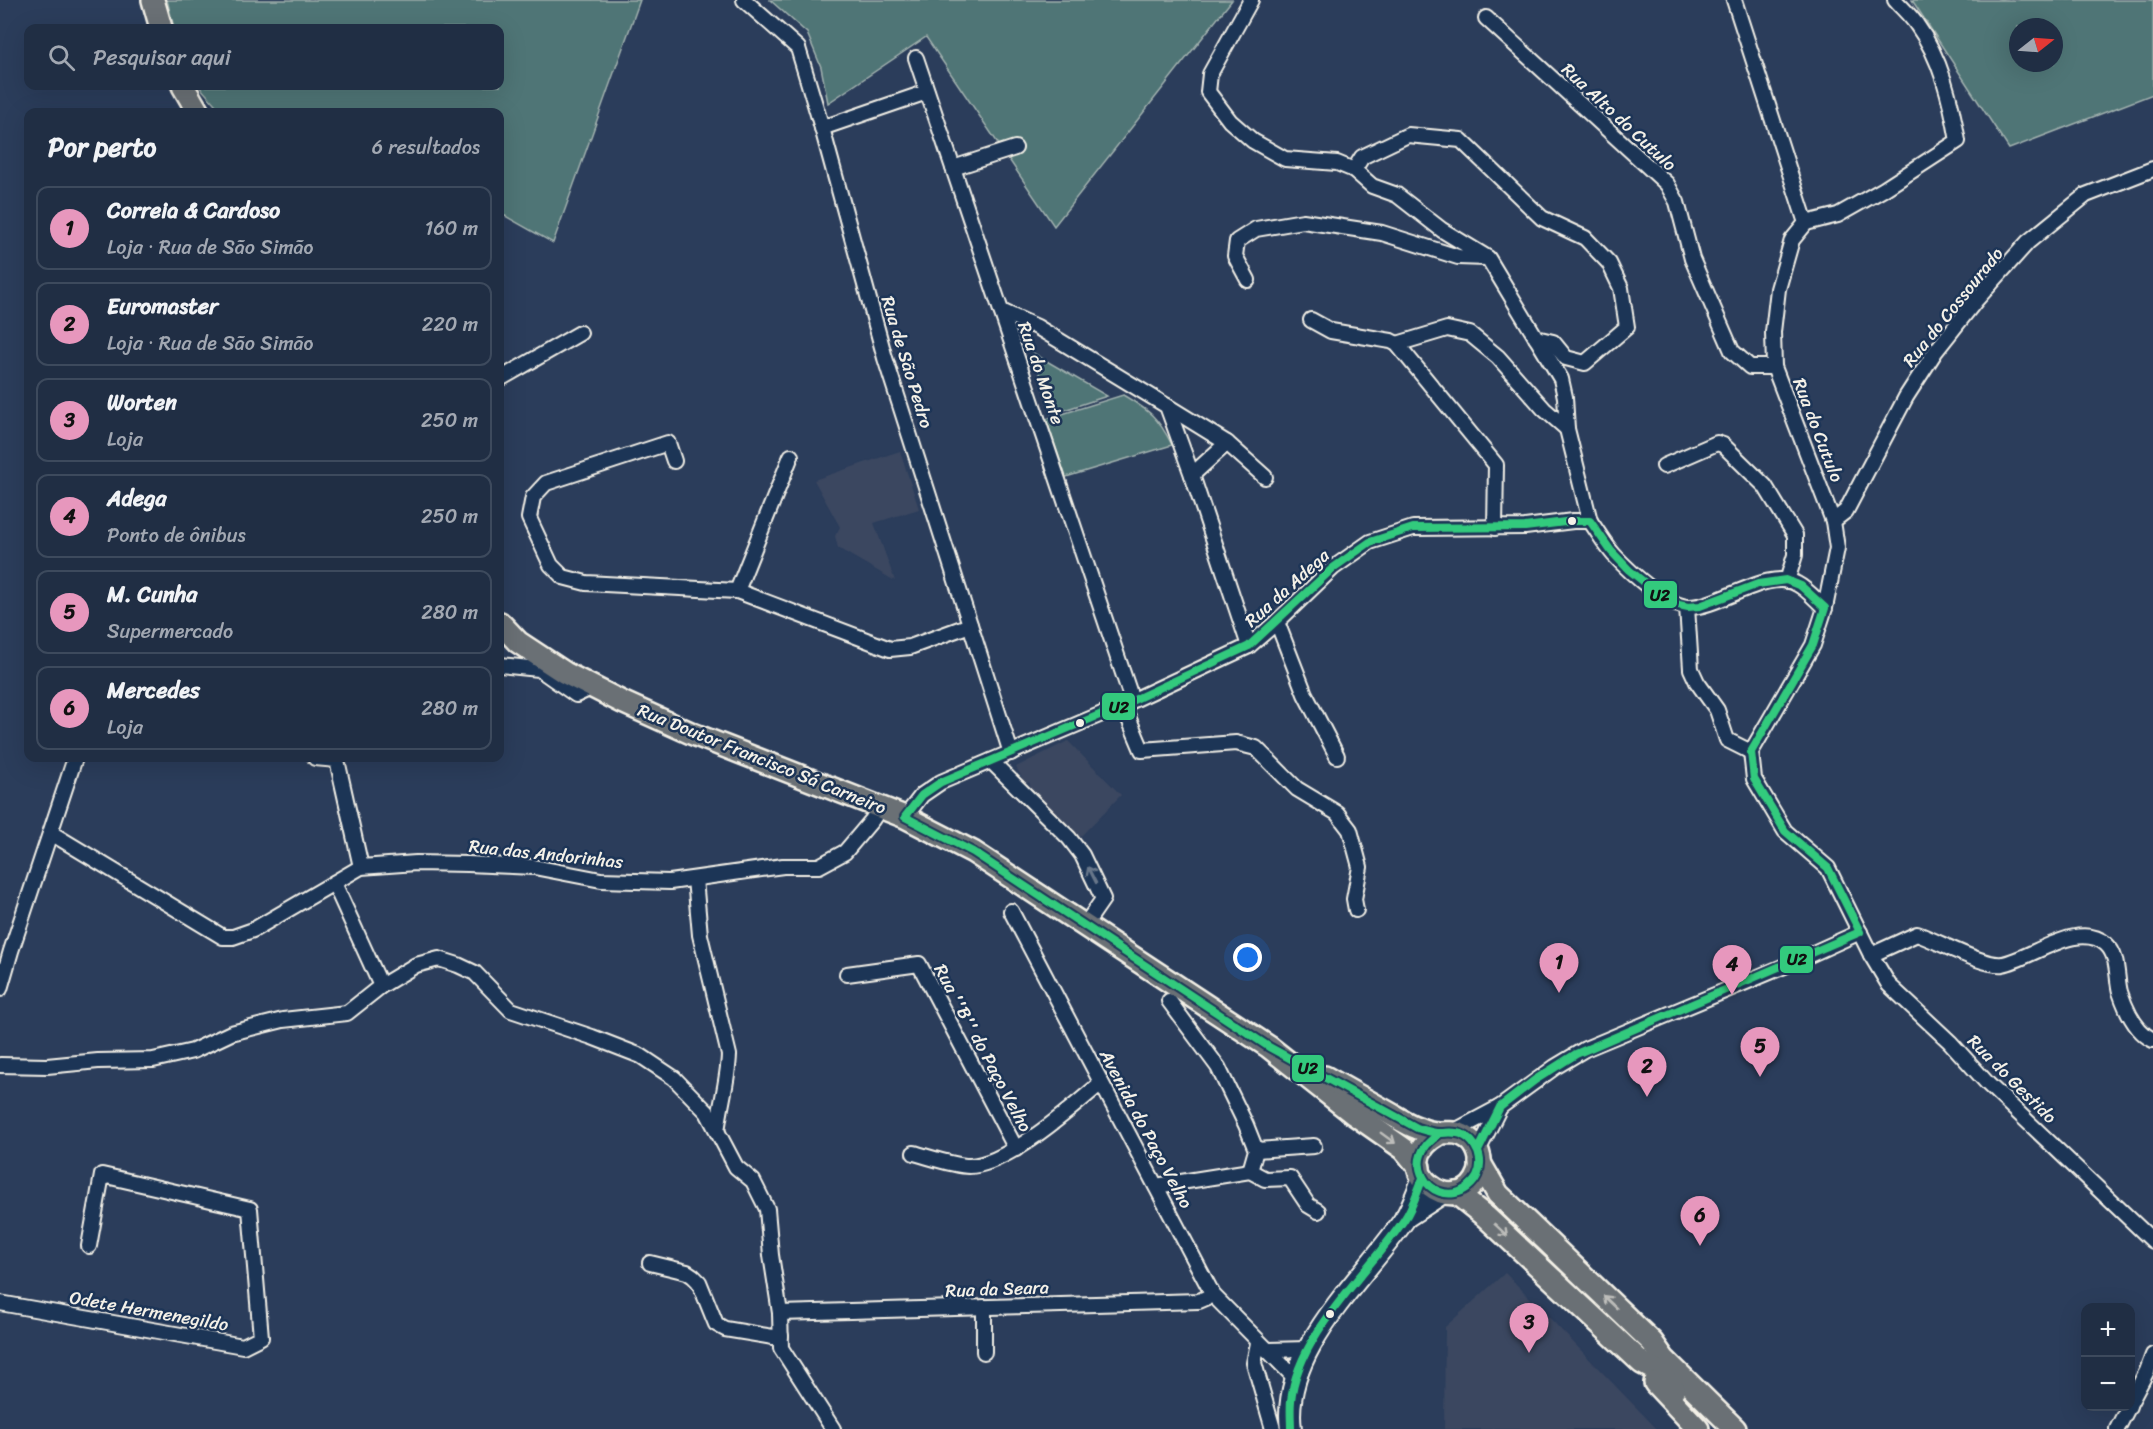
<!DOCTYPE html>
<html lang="pt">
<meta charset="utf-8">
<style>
body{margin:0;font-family:Sriracha,sans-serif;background:#28364b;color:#f1f3f6}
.controls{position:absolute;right:18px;bottom:18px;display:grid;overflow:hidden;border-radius:12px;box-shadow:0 6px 24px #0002}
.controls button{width:54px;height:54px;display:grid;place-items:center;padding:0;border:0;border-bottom:2px solid #3d4a5d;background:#202e44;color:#f1f3f6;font:30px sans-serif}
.compass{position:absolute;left:2009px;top:18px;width:54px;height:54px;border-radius:50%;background:#202e44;box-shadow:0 6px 24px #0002;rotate:73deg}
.you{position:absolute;left:1248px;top:958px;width:21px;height:21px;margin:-15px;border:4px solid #fff;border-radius:50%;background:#1a73e8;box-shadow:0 0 0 9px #1a73e833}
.badge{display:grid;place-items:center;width:39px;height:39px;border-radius:50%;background:#e797bd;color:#111;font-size:20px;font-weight:700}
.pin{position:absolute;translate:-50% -50px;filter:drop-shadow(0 2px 3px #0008)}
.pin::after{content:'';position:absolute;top:32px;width:21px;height:18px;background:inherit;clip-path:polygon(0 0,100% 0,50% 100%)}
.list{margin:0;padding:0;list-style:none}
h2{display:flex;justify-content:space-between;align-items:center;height:78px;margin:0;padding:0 24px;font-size:26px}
h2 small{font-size:20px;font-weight:400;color:#a2a8b2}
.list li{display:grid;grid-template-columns:39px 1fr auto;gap:18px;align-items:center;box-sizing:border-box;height:84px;margin:0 12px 12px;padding:0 12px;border:2px solid #3d4a5d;border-radius:12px}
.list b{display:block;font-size:22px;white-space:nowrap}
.list p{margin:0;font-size:20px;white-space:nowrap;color:#a2a8b2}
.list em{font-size:20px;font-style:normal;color:#a2a8b2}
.icon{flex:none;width:33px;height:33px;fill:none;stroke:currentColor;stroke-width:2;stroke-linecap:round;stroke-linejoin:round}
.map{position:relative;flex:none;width:2153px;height:1429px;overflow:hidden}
.search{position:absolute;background:#202e44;box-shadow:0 6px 24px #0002;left:24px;top:24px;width:480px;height:66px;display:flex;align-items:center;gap:15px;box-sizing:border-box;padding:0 21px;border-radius:12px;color:#a2a8b2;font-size:22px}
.panel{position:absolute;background:#202e44;box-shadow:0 6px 24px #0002;left:24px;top:108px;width:480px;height:654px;border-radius:12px}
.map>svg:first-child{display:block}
.built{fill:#3b4760}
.green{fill:#507476;stroke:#a2b2af;stroke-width:1.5;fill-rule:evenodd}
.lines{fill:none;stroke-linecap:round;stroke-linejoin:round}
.minor-casing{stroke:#f4f1e8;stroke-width:18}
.secondary-casing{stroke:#f4f1e8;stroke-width:24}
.primary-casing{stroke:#f4f1e8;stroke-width:26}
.minor{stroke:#1d3557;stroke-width:14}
.secondary{stroke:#1d3557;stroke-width:20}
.primary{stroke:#6a7074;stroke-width:21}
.bus-1-casing{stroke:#1d3557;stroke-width:12}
.bus-1{stroke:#33ca7d;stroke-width:8}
.oneway{stroke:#68778a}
.oneway2{stroke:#bdbdba}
.bus-dot{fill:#f4f1e8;stroke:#1d3557;stroke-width:2}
.labels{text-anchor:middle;stroke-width:5;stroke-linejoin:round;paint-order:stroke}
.street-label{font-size:18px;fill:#f4f1e8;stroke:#1d3557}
.line-badge{stroke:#1d3557;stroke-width:2}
.pale-badge-label{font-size:16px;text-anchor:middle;font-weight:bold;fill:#111}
</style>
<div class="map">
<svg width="2153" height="1429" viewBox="0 0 2153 1429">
<rect width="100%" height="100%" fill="#2b3d5b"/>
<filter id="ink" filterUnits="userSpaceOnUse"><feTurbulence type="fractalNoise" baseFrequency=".0167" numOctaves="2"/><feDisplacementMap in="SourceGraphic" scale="12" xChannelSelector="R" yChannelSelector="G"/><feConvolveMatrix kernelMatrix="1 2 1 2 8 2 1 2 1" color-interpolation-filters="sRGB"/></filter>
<g filter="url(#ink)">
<g class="built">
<polygon points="900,451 919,509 874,523 895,581 838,548 835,536 840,527 814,480"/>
<polygon points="1068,741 1121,795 1079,838 1032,791 1029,782 1025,784 1016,767"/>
<polygon points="1505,1273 1537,1305 1657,1429 1444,1429 1445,1327"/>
</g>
<g class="green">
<polygon points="167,0 640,0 553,243 500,213 500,112 222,112 199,86 500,86 500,28 174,28"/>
<polygon points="770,0 1232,0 1054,226 926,37 828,103 821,67 807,33"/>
<path d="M1912,0H2153V94L2009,149ZM2018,27H2054V63H2018Z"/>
<polygon points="1033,353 1038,356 1107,396 1052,414"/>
<path d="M1123,395C1150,411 1158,417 1172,445L1066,477L1046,419Z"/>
</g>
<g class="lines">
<g class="minor-casing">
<g id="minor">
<polyline points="744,0 798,48 822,128 885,358 1011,753"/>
<polyline points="1251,0 1210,74 1208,92 1230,121 1253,141 1285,159 1337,163 1354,170 1372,186 1397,195 1442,230 1488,258 1561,379 1565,397 1567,429 1590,521"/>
<polyline points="1734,0 1806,223"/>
<path d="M1895,0C1902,8 1911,16 1917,25C1941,58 1951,101 1958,141L1884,189L1838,215L1806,223L1792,240L1778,289L1773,332L1774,367L1833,521L1837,548L1825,608L1813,645L1751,752L1754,779L1785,831L1828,868L1871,955L1889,985L1950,1042L1988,1084L2153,1241"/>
<polyline points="1486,18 1667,184 1677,202 1692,259 1732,351 1750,367 1774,367"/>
<polyline points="916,58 1132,700"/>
<polyline points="822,128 927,92"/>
<polyline points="953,168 1015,148"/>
<polyline points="1354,170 1362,157 1408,135 1461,140 1542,218 1585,238 1609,263 1621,288 1627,327 1585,363 1566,358 1553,342 1536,338"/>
<polyline points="1248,280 1235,256 1237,241 1256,229 1303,221 1382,233 1458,257 1487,258"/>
<polyline points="1001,311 1037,327 1167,406 1192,475 1249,646"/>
<polyline points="1311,320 1331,331 1391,341 1397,344 1496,465 1495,528"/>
<polyline points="1397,344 1447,329 1470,334 1498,357 1544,409 1567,429"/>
<polyline points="500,379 580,333"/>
<polyline points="1167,406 1227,443 1192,475"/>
<polyline points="1227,443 1265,477"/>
<polyline points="674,461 668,443 546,483 533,497 529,518 551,565 563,577 586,583 737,591 890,649 910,647 970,625"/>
<polyline points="1664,466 1717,443 1723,445 1765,486 1795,535 1795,555 1787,581"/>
<polyline points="1833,521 1846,511 1906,397 1935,352 1977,299 2028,242 2086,195 2153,169"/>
<polyline points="737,591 791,456"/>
<polyline points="1687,607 1691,669 1697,682 1717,710 1727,740 1751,752"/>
<polyline points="1277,622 1305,694 1337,756"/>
<polyline points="500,665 539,669 576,695 593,687"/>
<polyline points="1123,705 1142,750 1236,743 1256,748 1297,789 1337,813 1350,830 1360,867 1354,899 1356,910"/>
<polyline points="315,758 337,760 361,867"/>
<polyline points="991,761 1069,838 1082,855 1103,899 1085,925"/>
<path d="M905,817L922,795L941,782L1123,705L1249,646L1277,622L1333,568L1370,542L1413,528L1525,527L1573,521H1590C1598,532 1605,545 1614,555C1629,571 1666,606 1688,607C1719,608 1769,567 1797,584C1807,589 1816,600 1825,608"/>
<polyline points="51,833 223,937 233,937 253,930 361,867 416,863 468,864 534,867 601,880 670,882 783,866 819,866 845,852 872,820 880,808"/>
<path d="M695,879L700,935L729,1055C728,1081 720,1106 717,1132"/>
<polyline points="334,883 381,986"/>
<polyline points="1011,911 1213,1295 1295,1378"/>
<path d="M1871,955L1917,934C1938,941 1984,967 2003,964C2032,958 2079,920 2106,944C2119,956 2116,977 2120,992C2126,1010 2136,1032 2153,1040"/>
<polyline points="847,974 919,964 1016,1149"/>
<polyline points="0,989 11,951 75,758"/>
<polyline points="1169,1001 1218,1067 1246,1125 1256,1150 1250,1171"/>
<polyline points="0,1065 47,1066 98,1061 153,1060 193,1051 231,1033 283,1020 347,1013 381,986 416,965 439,959 458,965 475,973 511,1010 592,1037 641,1056 674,1078 707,1112 736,1167 753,1181 767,1209 771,1255 780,1313 781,1348 833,1429"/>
<polyline points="1453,1132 1500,1107 1555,1067 1585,1049 1787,965 1860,932"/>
<polyline points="1256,1150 1314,1146"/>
<polyline points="1478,1151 1500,1107"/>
<path d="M914,1153C929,1157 955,1166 969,1166C1006,1166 1073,1107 1101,1083"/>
<polyline points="1156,1186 1250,1171 1265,1179 1290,1178 1308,1205 1318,1211"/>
<polyline points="650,1263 687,1272 693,1276 699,1282 716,1324 725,1329 773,1337 781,1336"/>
<polyline points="0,1303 243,1346 261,1337 250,1209 102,1175 89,1246"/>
<polyline points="780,1313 1199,1301 1213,1295"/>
<polyline points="1258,1343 1254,1363 1273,1429"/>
<polyline points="1269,1350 1307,1349"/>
<polyline points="984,1352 984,1307"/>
<polyline points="2130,1403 2147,1371 2153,1355"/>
<polyline points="2117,1429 2129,1406"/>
</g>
</g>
<g class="secondary-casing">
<g id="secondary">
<polyline points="1405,1218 1443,1193"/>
<path d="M1291,1429C1280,1350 1363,1280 1404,1220C1412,1208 1417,1192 1423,1178"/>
</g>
</g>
<g class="primary-casing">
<g id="primary">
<polyline points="153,0 161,28"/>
<polyline points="183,86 198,112"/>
<polyline points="500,623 518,642 565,673 622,702 693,734 905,817 973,852 1269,1047 1354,1114 1404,1149 1419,1167"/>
<path d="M1325,1077C1346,1089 1368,1101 1389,1113C1398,1118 1408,1125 1418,1128C1424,1131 1433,1133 1440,1133C1450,1133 1457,1131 1466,1137C1478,1144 1483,1160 1479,1173C1460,1225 1380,1167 1439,1134"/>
<polyline points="1480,1163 1498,1194 1652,1342 1664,1359 1735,1429"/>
<polyline points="1456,1193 1486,1217 1642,1363 1655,1370 1674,1389"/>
<polyline points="1655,1383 1698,1429"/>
</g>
</g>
<use href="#minor" class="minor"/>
<use href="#secondary" class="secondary"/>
<use href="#primary" class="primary"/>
<g class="bus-1-casing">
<g id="bus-1">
<path d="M1439,1134C1432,1140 1424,1145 1421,1155C1416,1169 1425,1187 1440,1192C1460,1199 1482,1182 1480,1160C1479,1150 1472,1139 1463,1135C1455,1131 1448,1133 1440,1133C1432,1133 1424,1130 1417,1128L1269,1047L973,852L905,817L922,795L941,782L1123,705L1249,646L1333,568L1370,542L1413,528L1525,527L1573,521H1590L1611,551L1629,570L1659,594L1679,605L1688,607L1700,606L1758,584L1786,580L1801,586L1825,608L1813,645L1751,752L1754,779L1785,831L1828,868L1860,932L1576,1054L1535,1080L1500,1107L1478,1151"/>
<path d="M1291,1429C1291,1420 1290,1410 1291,1401C1297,1335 1368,1273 1404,1220C1413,1207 1417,1192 1423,1178"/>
</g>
</g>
<use href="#bus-1" class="bus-1"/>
</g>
<defs><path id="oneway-shaft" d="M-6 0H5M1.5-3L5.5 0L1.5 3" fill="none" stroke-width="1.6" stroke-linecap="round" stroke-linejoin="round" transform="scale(1.5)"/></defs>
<use class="oneway" href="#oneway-shaft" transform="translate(1092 875) rotate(-117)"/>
<g class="oneway2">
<use href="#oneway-shaft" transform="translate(1388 1138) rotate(36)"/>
<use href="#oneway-shaft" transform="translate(1501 1230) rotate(43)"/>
<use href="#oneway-shaft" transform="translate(1610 1302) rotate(-136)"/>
</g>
</g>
<g class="bus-dot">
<circle cx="1572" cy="521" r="5"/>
<circle cx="1080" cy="723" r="5"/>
<circle cx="1330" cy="1314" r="5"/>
</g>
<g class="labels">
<g class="street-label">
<text transform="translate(1619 117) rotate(43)" y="6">Rua Alto do Cutulo</text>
<text transform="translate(1953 307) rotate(-51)" y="6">Rua do Cossourado</text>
<text transform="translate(907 362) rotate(73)" y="6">Rua de São Pedro</text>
<text transform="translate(1041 373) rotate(71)" y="6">Rua do Monte</text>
<text transform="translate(1818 430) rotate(69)" y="6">Rua do Cutulo</text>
<text transform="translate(1287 588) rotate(-42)" y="6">Rua da Adega</text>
<text transform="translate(762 759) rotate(22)" y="6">Rua Doutor Francisco Sá Carneiro</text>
<text transform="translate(546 854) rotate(6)" y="6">Rua das Andorinhas</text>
<text transform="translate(983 1048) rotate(62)" y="6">Rua ''B'' do Paço Velho</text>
<text transform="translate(2012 1079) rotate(45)" y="6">Rua do Gestido</text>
<text transform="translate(1146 1129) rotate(62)" y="6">Avenida do Paço Velho</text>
<text transform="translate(997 1289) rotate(-2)" y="6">Rua da Seara</text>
<text transform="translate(149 1311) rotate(10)" y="6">Odete Hermenegildo</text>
</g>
</g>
<g class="line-badge">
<rect x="1643" y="580" width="35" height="29" rx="6" fill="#33ca7d"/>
<rect x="1101" y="692" width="35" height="29" rx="6" fill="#33ca7d"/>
<rect x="1779" y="945" width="35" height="29" rx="6" fill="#33ca7d"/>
<rect x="1291" y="1054" width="34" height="29" rx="6" fill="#33ca7d"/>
</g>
<g class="pale-badge-label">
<text x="1660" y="601">U2</text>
<text x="1119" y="713">U2</text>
<text x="1797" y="965">U2</text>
<text x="1308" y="1074">U2</text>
</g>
</svg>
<div class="controls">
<button>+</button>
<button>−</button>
</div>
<svg class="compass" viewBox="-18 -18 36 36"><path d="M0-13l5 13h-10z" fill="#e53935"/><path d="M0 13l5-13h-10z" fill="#a2a8b2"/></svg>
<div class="you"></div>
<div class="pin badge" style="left:1559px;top:993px">1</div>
<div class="pin badge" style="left:1647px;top:1097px">2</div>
<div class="pin badge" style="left:1529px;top:1353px">3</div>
<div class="pin badge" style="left:1732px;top:995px">4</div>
<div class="pin badge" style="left:1760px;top:1077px">5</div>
<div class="pin badge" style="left:1700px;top:1246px">6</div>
<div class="search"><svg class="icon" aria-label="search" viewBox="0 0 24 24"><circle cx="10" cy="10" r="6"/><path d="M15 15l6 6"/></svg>Pesquisar aqui</div>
<section class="panel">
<h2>Por perto<small>6 resultados</small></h2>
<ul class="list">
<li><span class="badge">1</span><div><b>Correia &amp; Cardoso</b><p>Loja · Rua de São Simão</p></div><em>160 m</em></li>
<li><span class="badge">2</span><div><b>Euromaster</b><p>Loja · Rua de São Simão</p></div><em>220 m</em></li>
<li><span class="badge">3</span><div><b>Worten</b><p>Loja</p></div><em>250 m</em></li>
<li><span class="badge">4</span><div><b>Adega</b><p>Ponto de ônibus</p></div><em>250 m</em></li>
<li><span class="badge">5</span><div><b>M. Cunha</b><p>Supermercado</p></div><em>280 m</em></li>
<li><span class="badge">6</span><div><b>Mercedes</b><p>Loja</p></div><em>280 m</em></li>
</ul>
</section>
</div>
